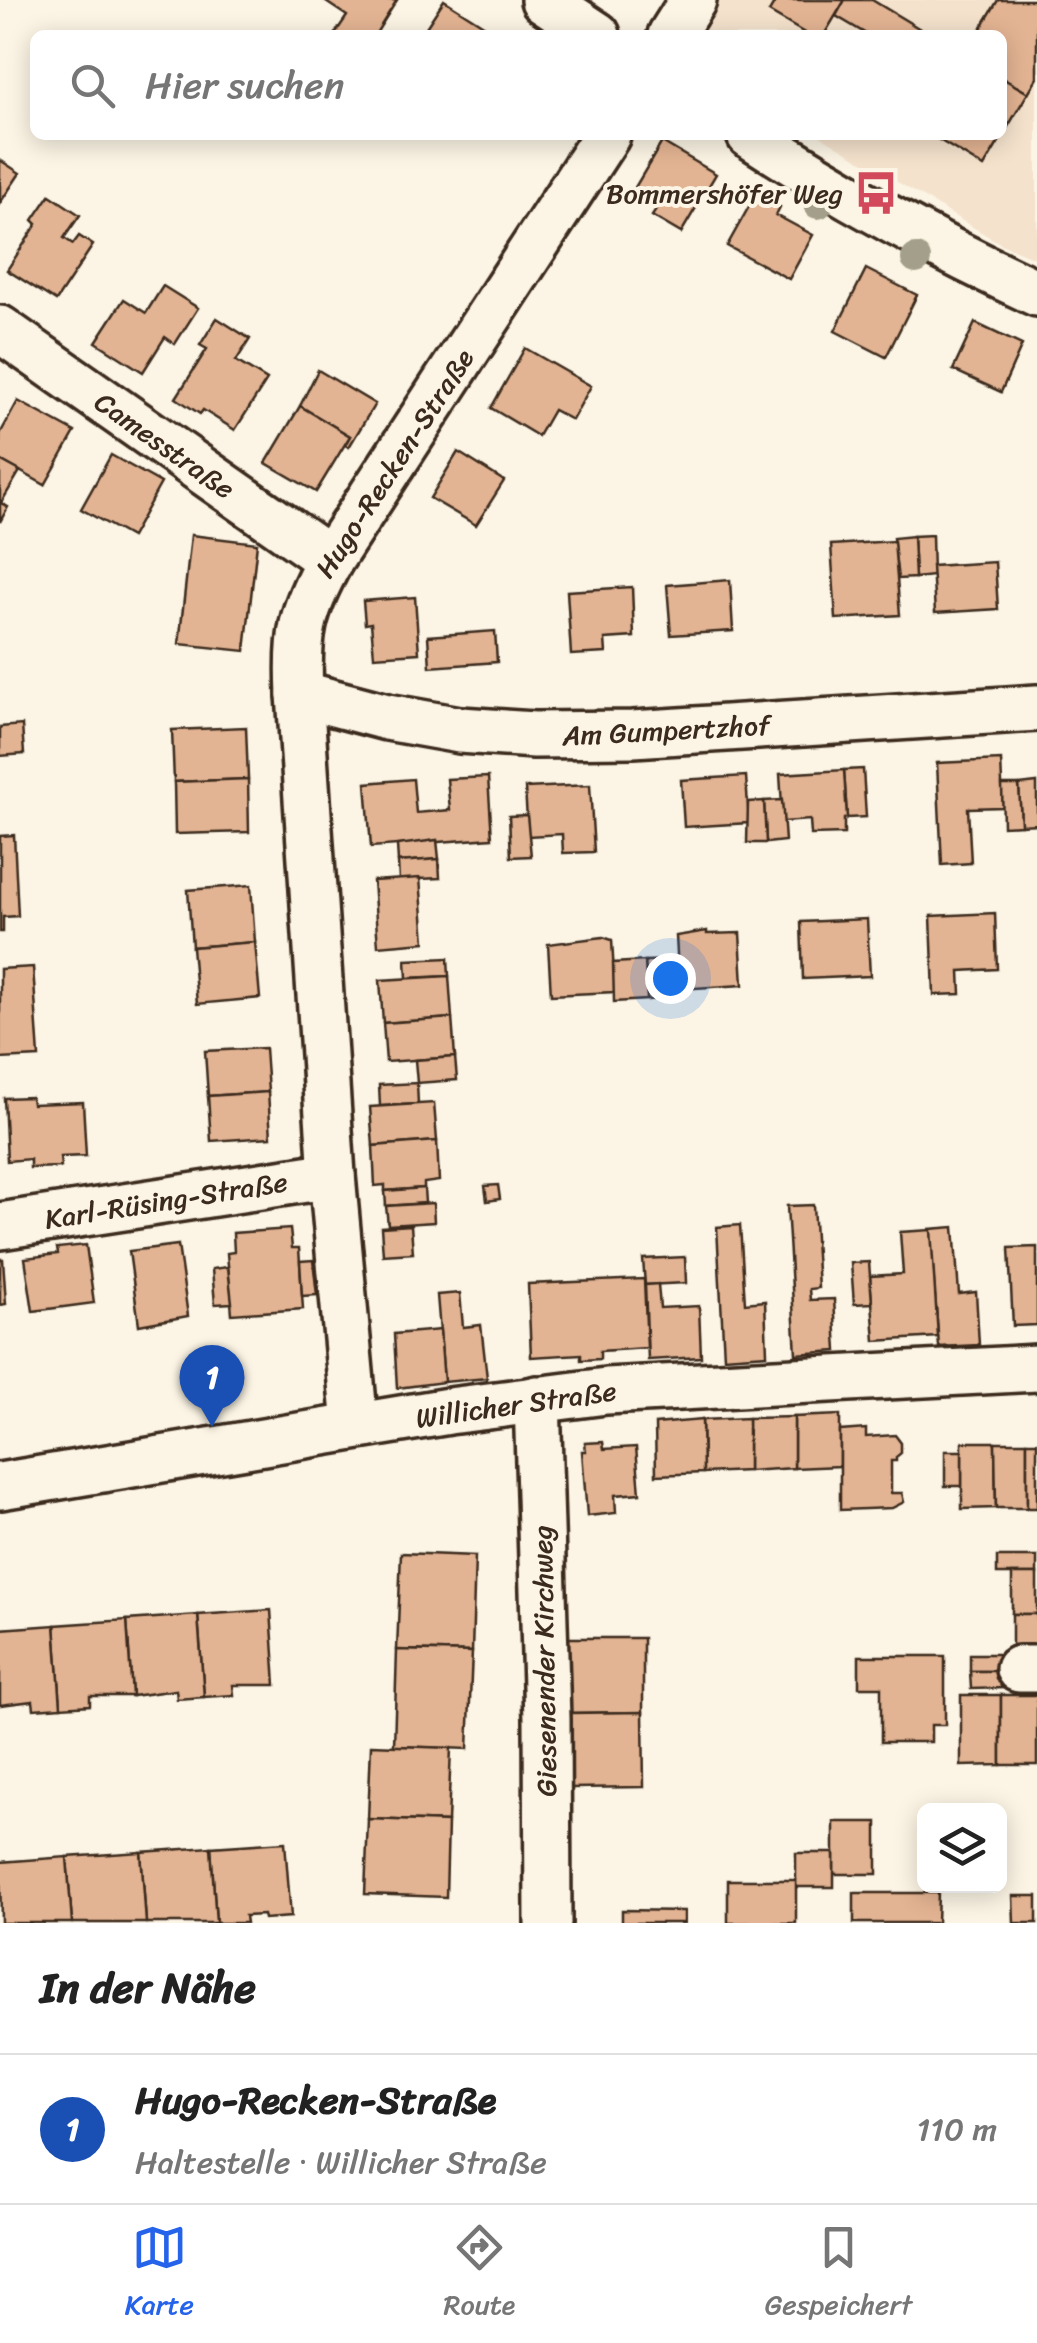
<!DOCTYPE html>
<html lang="de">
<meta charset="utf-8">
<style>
body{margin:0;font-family:Sriracha,sans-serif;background:#f6f6f6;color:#222}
.controls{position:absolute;right:30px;bottom:30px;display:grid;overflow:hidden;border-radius:15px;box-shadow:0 5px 25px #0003}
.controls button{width:90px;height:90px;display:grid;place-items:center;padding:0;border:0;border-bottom:2px solid #e0e0e0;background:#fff;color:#222;font:50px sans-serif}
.you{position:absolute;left:670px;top:978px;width:35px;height:35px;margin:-25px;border:8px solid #fff;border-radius:50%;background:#1a73e8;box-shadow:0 0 0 15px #1a73e833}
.badge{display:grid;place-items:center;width:65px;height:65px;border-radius:50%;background:#2563eb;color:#fff;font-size:32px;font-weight:700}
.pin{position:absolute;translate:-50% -82px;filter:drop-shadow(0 2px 5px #0008)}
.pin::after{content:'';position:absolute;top:52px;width:35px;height:30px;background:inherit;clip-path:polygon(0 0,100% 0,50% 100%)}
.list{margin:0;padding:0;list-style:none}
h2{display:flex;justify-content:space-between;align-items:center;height:130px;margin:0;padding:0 40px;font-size:42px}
h2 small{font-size:32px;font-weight:400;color:#767676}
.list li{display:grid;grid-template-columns:65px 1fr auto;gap:30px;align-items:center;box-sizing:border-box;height:150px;padding:0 40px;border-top:2px solid #e0e0e0}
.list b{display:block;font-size:38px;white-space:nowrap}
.list p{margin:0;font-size:32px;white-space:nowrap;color:#767676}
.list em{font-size:32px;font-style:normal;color:#767676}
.icon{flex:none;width:55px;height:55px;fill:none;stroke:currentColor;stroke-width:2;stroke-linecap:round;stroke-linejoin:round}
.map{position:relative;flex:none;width:1037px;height:1923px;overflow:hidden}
.search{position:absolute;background:#fff;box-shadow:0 5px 25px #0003;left:30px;right:30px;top:30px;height:110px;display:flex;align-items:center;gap:25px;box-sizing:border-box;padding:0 35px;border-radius:15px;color:#767676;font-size:38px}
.sheet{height:280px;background:#fff}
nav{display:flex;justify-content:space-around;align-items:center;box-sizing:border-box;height:140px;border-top:2px solid #e0e0e0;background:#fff;font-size:28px;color:#767676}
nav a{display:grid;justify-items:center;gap:5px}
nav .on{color:#2563eb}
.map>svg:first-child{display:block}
.built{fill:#f4e2cc}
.building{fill:#e3b493;stroke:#3b2a1e;stroke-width:2.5}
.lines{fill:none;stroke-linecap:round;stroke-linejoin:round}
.street-casing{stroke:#3b2a1e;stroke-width:52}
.street{stroke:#fcf5e5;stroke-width:45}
.tree{fill:#a39f8a}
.labels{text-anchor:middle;stroke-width:8;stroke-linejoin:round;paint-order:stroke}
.poi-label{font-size:28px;fill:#3b2a1e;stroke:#fcf5e5;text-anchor:end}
.street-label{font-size:28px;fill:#3b2a1e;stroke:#fcf5e5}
</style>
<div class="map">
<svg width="1037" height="1923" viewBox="0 0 1037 1923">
<rect width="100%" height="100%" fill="#fcf5e5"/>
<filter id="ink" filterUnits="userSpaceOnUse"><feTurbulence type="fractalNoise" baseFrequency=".01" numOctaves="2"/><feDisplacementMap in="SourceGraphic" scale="20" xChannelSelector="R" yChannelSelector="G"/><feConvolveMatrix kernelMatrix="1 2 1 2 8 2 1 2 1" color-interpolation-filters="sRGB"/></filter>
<g filter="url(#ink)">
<polygon class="built" points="717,0 1037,0 1037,259 1001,244 819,135 1002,135 1002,35 699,35"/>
<g class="building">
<polygon points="323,0 397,0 375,35 334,35 347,16"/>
<polygon points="444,0 493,31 490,35 421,35"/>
<polygon points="776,0 845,0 824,35 808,35 769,12"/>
<polygon points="845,0 872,0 930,35 868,35 836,16"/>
<polygon points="998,0 1037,0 1037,78 1028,93 1002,78 1002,35 977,35"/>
<polygon points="1002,78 1028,93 984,167 931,135 1002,135"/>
<polygon points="662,142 716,174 681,233 652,216 660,204 634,189"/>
<polygon points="0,160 20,173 0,203"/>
<polygon points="756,194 780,207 776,215 813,235 789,279 727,246"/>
<polygon points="50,195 80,215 64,238 73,244 79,236 93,245 56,301 7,270 37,224 33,220"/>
<polygon points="866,269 917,295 886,357 835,331"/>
<polygon points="163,286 198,308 175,344 165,337 143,372 96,342 124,299 146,313"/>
<polygon points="217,318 250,339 236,361 267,380 235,430 203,410 200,414 176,398 207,349 200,345"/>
<polygon points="975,323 1022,345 1001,392 953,370"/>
<polygon points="525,348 591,386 572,420 553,410 538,436 491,408"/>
<polygon points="318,370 375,404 349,447 345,445 350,436 300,406"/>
<polygon points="18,401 75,432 45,485 0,460 0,434"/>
<polygon points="300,406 350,436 316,492 266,463"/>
<polygon points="458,452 504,481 476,525 430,498"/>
<polygon points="111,455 161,483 131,537 81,509"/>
<polygon points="0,460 20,471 1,503 8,507 0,522"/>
<polygon points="191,535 257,543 245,651 179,644"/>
<polygon points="932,535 933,576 915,578 913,536"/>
<polygon points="913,536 915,578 898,579 893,538"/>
<polygon points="894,541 900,615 836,619 831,545"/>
<polygon points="995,562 998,609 935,613 932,566"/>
<polygon points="730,580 733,631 671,635 667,585"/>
<polygon points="632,587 634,637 605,639 606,653 571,655 567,591"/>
<polygon points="415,597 419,653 374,656 371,623 365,624 363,601"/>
<polygon points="495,631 497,662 430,667 428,636"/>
<polygon points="22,725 24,754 0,756 0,727"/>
<polygon points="246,727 248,779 174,782 172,730"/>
<polygon points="1001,760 1003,807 968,808 971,863 942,865 937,763"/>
<polygon points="863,769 866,817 847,818 844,770"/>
<polygon points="844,770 847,818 844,819 844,834 811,835 810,820 783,822 780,774"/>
<polygon points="746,776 749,823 684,827 681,780"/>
<polygon points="488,777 492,838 371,847 366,783 413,779 416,813 450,810 447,779"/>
<polygon points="248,779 249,832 175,834 174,782"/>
<polygon points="1037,783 1037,824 1021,825 1019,785"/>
<polygon points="590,785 594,852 563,853 562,834 528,836 525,788"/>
<polygon points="1002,785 1019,785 1021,825 1003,826"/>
<polygon points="782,800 785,841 766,843 764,801"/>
<polygon points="764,801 766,843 747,843 748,802"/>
<polygon points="527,815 531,856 511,857 509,816"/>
<polygon points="14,835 18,916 3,917 3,932 0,932 0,836"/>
<polygon points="437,840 439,859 398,862 397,845"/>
<polygon points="439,859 440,878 399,880 398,862"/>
<polygon points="420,878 425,942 378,946 373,881"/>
<polygon points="251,885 255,942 192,947 188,890"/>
<polygon points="995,913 997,969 960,971 961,994 934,995 931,916"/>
<polygon points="867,919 870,976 803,979 801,922"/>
<polygon points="707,931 707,934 740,933 743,985 679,989 676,936"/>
<polygon points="603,937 612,940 615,992 551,995 548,944"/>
<polygon points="255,942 260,998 197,1004 192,947"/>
<polygon points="448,958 449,976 407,978 406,960"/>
<polygon points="677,960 680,998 647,1000 645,961"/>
<polygon points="645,961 647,1000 614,1002 613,963"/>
<polygon points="33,967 39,1057 0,1059 0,969"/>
<polygon points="449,976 452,1018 383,1023 380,980"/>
<polygon points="452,1018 455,1057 386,1062 383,1023"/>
<polygon points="265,1048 268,1092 208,1096 205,1051"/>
<polygon points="455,1057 457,1080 417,1083 415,1060"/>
<polygon points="417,1083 418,1104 380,1106 379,1085"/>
<polygon points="268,1092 271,1137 211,1141 208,1096"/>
<polygon points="31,1097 32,1104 83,1102 86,1156 60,1157 61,1167 30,1168 30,1159 7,1161 4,1098"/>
<polygon points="434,1103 437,1141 373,1146 370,1107"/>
<polygon points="437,1141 439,1181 424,1183 424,1188 385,1191 385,1185 375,1186 373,1146"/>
<polygon points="498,1185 500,1199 487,1201 485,1186"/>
<polygon points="424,1188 425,1203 386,1206 385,1191"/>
<polygon points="433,1203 434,1222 388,1225 386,1206"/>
<polygon points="813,1205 818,1288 809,1289 810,1300 834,1299 837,1351 796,1354 787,1206"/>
<polygon points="411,1225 413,1253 383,1255 381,1227"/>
<polygon points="740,1225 745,1303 765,1301 767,1354 724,1357 717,1227"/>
<polygon points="954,1227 959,1294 976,1292 979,1345 939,1347 930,1229"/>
<polygon points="290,1229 292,1248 299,1248 303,1309 232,1314 227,1253 234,1252 233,1233"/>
<polygon points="931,1230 938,1337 875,1341 870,1276 903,1274 900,1232"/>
<polygon points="86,1245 94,1303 33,1311 25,1258 58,1254 57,1248"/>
<polygon points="178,1245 188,1316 139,1325 129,1251"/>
<polygon points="1037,1247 1037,1325 1013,1326 1009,1248"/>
<polygon points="685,1257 686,1283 645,1285 643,1259"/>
<polygon points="0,1259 3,1259 6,1304 0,1305"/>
<polygon points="313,1260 317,1295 302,1296 300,1261"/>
<polygon points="869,1262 872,1303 854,1304 851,1263"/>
<polygon points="228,1267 232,1303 215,1304 212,1269"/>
<polygon points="644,1279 647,1348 600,1351 600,1359 581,1360 581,1354 531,1357 528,1284"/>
<polygon points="658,1284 660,1308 699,1306 701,1357 648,1360 645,1285"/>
<polygon points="460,1293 463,1327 481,1325 487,1378 444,1382 437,1295"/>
<polygon points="440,1330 444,1382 397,1388 394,1334"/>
<polygon points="840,1415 840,1466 794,1468 794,1417"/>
<polygon points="794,1417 794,1468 748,1471 748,1418"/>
<polygon points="748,1418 748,1471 703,1473 702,1420"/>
<polygon points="702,1420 703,1473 656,1475 655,1424"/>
<polygon points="866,1429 866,1437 895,1435 901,1443 901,1453 896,1457 896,1461 891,1461 891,1493 902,1493 904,1502 892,1508 840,1510 840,1431"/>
<polygon points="603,1442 604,1449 636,1447 640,1493 615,1495 616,1513 587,1516 582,1451 586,1451 585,1443"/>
<polygon points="962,1442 995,1442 996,1508 962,1509"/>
<polygon points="995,1442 1027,1442 1027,1508 996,1508"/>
<rect x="1027" y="1442" width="10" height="66"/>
<rect x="945" y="1451" width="17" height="35"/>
<polygon points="401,1553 475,1556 472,1652 397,1650"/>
<rect x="997" y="1557" width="40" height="17"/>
<rect x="1012" y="1574" width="25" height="40"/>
<polygon points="271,1610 276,1685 233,1685 234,1695 204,1697 198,1615"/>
<rect x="1012" y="1614" width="25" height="40"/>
<polygon points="198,1615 204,1697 177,1699 176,1690 132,1696 127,1620"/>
<polygon points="127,1620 132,1696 90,1696 90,1705 61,1707 55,1625"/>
<polygon points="55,1625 61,1707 34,1709 33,1701 0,1705 0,1629"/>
<polygon points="568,1638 643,1638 643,1712 569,1713"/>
<polygon points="397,1650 472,1652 468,1749 394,1746"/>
<rect x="970" y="1654" width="35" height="17"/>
<polygon points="859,1656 945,1656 945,1725 931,1725 931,1742 881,1742 881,1687 859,1687"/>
<polygon points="970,1671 1005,1671 1005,1688 971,1689"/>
<polygon points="961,1695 1001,1695 1001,1765 961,1766"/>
<rect x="1001" y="1695" width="36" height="70"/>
<polygon points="643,1712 644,1787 570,1788 569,1713"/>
<polygon points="371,1745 451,1748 448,1822 368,1819"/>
<polygon points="368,1819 448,1822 446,1897 365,1894"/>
<rect x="834" y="1822" width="43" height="52"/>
<polygon points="285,1842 291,1917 264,1919 263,1915 245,1916 246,1923 216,1923 211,1847"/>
<polygon points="211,1847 216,1923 146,1923 141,1852"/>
<polygon points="141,1852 146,1923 72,1923 67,1857"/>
<rect x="796" y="1853" width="38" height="34"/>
<polygon points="67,1857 72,1923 1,1923 0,1862"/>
<rect x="728" y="1880" width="68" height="43"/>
<polygon points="854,1893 938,1893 937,1923 854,1923"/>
<polygon points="1013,1896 1037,1896 1037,1923 1014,1923"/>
<polygon points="622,1910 684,1911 684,1923 622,1923"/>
</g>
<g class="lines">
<g class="street-casing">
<g id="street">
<polyline points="544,0 597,35"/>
<polyline points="671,35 693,0"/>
<path d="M750,135C842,195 937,247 1037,293"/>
<polyline points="0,329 330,560"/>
<polyline points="300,694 387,717 460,730 534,735 633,734 1037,708"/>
<polyline points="0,1226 332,1175"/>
<polyline points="537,1399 547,1719 548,1923"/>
<path d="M355,1426L332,1175L300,694C297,635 301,612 330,560L607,135"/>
<polyline points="0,1486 449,1411 606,1391 1037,1368"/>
<polyline points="1019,1669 1037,1669"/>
</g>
</g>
<use href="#street" class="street"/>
</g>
<g class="tree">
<circle cx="818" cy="204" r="15"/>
<circle cx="916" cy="259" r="15"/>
</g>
</g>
<defs>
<g id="bus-bare" transform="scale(3.45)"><path d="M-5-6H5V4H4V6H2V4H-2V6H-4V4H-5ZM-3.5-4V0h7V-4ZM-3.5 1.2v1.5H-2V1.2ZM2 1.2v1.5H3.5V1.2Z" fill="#d1495b" stroke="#fcf5e5" stroke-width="2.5" paint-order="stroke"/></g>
</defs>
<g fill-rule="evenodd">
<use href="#bus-bare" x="876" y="193"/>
</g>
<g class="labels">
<g class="poi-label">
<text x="843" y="203">Bommershöfer Weg</text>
</g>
<g class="street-label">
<text transform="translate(165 445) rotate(35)" y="10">Camesstraße</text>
<text transform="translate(394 463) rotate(-57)" y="10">Hugo-Recken-Straße</text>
<text transform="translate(666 730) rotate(-3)" y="10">Am Gumpertzhof</text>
<text transform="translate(166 1200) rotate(-9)" y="10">Karl-Rüsing-Straße</text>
<text transform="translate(516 1404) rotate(-8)" y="10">Willicher Straße</text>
<text transform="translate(544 1661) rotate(-91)" y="10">Giesenender Kirchweg</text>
</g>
</g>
</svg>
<div class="controls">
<button><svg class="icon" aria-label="layers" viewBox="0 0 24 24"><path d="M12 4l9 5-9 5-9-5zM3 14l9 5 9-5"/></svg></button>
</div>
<div class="you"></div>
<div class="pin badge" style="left:212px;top:1427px;background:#1a4fb4">1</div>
<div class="search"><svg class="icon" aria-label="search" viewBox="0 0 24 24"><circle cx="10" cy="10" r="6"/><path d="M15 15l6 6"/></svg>Hier suchen</div>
</div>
<section class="sheet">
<h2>In der Nähe<small></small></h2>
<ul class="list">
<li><span class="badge" style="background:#1a4fb4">1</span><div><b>Hugo-Recken-Straße</b><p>Haltestelle · Willicher Straße</p></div><em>110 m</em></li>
</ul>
</section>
<nav>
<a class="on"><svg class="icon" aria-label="map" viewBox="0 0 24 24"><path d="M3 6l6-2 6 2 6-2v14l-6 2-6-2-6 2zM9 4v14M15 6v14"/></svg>Karte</a>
<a><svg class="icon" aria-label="directions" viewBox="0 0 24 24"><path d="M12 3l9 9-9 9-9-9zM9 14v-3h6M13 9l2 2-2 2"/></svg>Route</a>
<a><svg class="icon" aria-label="saved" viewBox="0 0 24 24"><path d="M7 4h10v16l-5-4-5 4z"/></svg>Gespeichert</a>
</nav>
